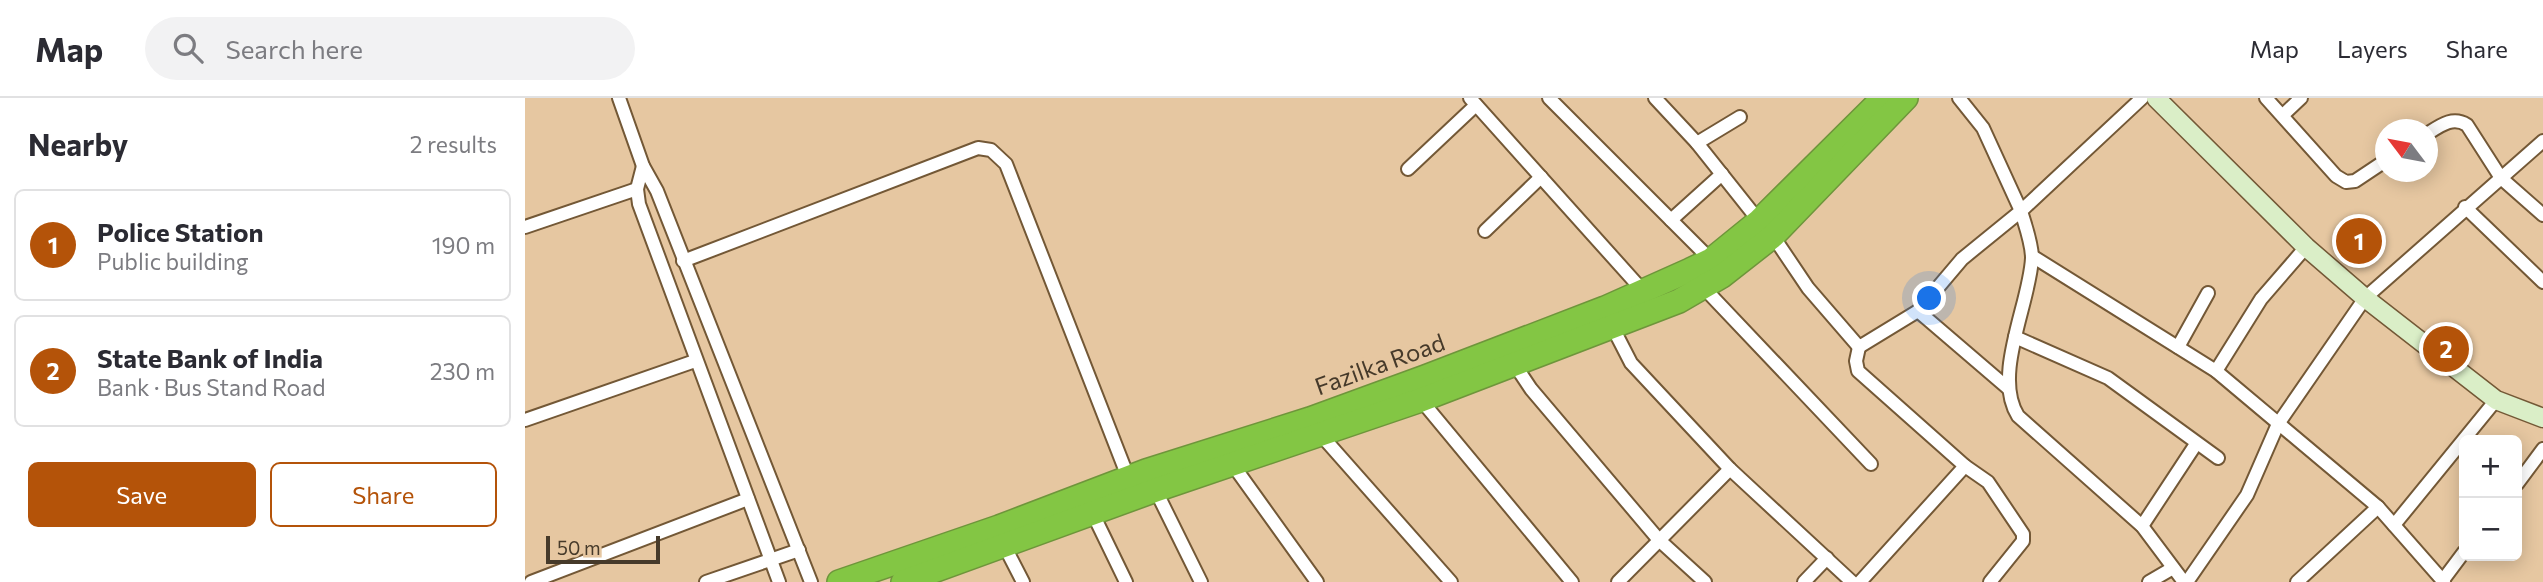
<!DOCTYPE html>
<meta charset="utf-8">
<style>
body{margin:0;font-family:Commissioner,sans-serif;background:#f2f2f3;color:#2b2b33}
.controls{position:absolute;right:21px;bottom:21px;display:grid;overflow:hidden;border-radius:10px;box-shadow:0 4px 18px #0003}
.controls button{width:63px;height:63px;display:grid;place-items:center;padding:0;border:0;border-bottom:2px solid #e1e1e2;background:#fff;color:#2b2b33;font:35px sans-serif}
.compass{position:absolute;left:1850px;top:21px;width:63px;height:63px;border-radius:50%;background:#fff;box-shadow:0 4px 18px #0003;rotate:302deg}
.scale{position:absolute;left:21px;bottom:18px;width:114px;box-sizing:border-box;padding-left:7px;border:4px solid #463a2a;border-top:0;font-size:19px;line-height:24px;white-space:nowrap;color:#463a2a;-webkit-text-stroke:5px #e6c7a1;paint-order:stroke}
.you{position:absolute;left:1405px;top:201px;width:24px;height:24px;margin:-18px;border:5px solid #fff;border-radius:50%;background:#1a73e8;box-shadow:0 0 0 10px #1a73e833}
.badge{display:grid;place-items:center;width:46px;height:46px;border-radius:50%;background:#b45309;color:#fff;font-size:23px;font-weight:700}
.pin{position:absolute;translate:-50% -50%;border:4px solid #fff;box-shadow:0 2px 7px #0006}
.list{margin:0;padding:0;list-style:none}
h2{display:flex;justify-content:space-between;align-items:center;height:91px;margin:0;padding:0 28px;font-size:30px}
h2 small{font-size:23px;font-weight:400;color:#7c7c81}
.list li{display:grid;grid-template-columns:46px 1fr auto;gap:21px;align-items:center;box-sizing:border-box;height:112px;margin:0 14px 14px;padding:0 14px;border:2px solid #e1e1e2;border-radius:10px}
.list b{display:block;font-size:26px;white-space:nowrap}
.list p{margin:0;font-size:23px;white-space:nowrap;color:#7c7c81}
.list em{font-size:23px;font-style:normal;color:#7c7c81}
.actions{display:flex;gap:14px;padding:21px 28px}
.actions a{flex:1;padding:16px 0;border:2px solid #b45309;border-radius:10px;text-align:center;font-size:24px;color:#b45309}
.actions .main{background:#b45309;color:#fff}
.icon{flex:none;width:38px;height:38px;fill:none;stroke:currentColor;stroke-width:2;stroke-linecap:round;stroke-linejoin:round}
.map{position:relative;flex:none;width:2018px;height:484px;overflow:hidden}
header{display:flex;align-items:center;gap:42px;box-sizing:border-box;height:98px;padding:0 35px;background:#fff;border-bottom:2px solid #e1e1e2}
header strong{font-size:33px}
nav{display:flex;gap:38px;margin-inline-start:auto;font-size:24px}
.search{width:490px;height:63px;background:#f2f2f3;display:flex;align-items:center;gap:18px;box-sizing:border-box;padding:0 24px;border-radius:38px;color:#7c7c81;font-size:26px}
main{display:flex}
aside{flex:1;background:#fff}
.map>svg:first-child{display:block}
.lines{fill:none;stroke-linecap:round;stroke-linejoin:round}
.street-casing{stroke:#735836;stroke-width:16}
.secondary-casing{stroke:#735836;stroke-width:21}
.highway-casing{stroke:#6e953b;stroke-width:26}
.street{stroke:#fff;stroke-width:12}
.secondary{stroke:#daeec7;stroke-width:18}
.highway{stroke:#83c644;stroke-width:23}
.labels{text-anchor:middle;stroke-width:6;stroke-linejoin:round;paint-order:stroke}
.street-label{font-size:24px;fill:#463a2a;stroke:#e6c7a1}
</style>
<header>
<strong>Map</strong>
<div class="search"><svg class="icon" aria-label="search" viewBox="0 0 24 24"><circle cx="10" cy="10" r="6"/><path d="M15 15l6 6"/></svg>Search here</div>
<nav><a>Map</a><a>Layers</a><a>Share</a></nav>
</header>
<main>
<aside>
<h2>Nearby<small>2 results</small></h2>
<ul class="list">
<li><span class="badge">1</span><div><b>Police Station</b><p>Public building</p></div><em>190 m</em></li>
<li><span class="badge">2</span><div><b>State Bank of India</b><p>Bank · Bus Stand Road</p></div><em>230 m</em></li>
</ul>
<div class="actions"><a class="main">Save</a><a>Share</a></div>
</aside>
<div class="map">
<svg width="2018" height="484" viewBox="0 0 2018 484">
<rect width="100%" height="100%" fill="#e6c7a1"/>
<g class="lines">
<g class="street-casing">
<g id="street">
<polyline points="94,0 118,68 132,93 286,484"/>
<polyline points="945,0 1119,194"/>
<polyline points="1024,0 1186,162"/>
<polyline points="1130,0 1172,45 1234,123"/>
<path d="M1617,0L1496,113C1500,127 1507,145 1507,160C1505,205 1467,277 1493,318L1617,428L1659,484"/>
<polyline points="1741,0 1811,78 1821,84 1830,83 1860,63"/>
<polyline points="1758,17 1776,0"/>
<path d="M1902,36C1916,27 1928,18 1942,27L1976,80L2018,117"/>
<polyline points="1172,45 1215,19"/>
<polyline points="118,68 112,91 114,106 254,484"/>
<polyline points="883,71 951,7"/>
<polyline points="1940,109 2018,184"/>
<polyline points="1146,122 1197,76"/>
<polyline points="0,129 112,91"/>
<polyline points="960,133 1016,79"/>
<polyline points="1248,138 1283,190 1334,249 1393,213 1484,291"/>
<polyline points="1507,158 1691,273 1853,409 1919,484"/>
<polyline points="158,163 453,50 466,52 481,66 605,384"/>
<polyline points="1179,190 1346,366"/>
<polyline points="1393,213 1437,161 1496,113 1458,30 1434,0"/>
<polyline points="1088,230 1106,265 1205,371 1327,484"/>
<polyline points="1490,239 1583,280 1693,360"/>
<polyline points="1334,249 1331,263 1333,273 1440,368 1335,484"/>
<polyline points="1653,249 1683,195"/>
<polyline points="990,267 1006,291 1134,442 1180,484"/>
<polyline points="1691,273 1736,201 1781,149"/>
<polyline points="896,302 1047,484"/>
<polyline points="0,322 170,263"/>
<polyline points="796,337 926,484"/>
<polyline points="708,367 792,484"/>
<polyline points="1440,368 1463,384 1498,436 1498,443 1465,484"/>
<polyline points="1992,386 2018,351"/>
<polyline points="629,389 676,484"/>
<polyline points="568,416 601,484"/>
<polyline points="1869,427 1971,302"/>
<polyline points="1617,428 1671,346"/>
<polyline points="480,449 498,484"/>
<polyline points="1918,482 1939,454"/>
<polyline points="6,484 223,401"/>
<polyline points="181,484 274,452"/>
<polyline points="1093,484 1205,371"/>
<polyline points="1279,484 1302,460"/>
<polyline points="1624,484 1648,470"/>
<polyline points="1662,484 1722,397 1753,326 1840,200 2018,43"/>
<polyline points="1772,484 1853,409"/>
</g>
</g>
<g class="secondary-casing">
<polyline id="secondary" points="1631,0 1781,149 1840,200 1971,302 2018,320"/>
</g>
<g class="highway-casing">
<g id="highway">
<polyline points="314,484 474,429 621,373 785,321 900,279 1080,210 1165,172 1186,162 1234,123 1358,0"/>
<polyline points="378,484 631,392 896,302 1154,203 1197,178 1248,138 1381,0"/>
</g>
</g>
<use href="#street" class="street"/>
<use href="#secondary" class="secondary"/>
<use href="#highway" class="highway"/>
</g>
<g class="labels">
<g class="street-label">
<text transform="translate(855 267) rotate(-20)" y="8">Fazilka Road</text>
</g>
</g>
</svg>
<div class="controls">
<button>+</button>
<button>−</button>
</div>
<svg class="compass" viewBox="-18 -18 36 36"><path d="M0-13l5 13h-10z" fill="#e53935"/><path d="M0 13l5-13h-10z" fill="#7c7c81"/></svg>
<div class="scale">50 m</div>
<div class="you"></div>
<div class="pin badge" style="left:1834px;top:143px">1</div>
<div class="pin badge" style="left:1921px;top:251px">2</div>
</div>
</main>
